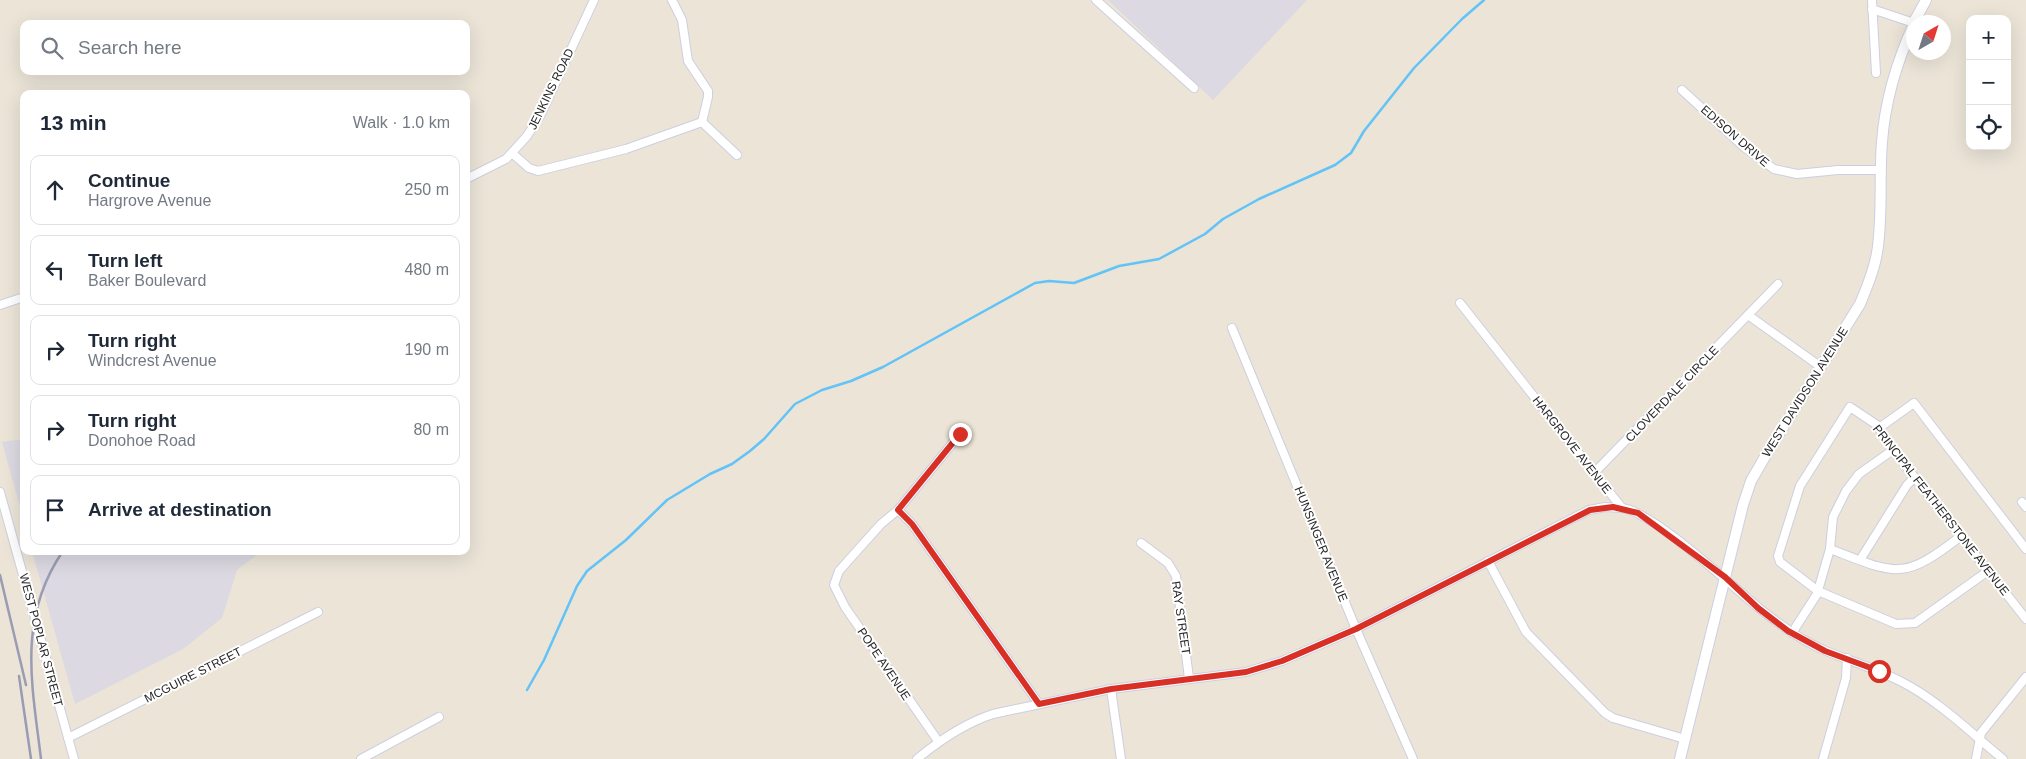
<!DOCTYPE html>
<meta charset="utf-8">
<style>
body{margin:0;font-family:Arial,sans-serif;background:#f2f2f3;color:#1f2937}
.controls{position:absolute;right:15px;top:15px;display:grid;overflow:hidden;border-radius:10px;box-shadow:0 5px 20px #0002}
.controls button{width:45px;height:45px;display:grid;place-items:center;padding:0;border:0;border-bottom:1px solid #e0e1e3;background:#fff;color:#1f2937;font:25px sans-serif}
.compass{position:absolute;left:1906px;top:15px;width:45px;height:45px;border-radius:50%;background:#fff;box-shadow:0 5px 20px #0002;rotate:39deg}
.stop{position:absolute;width:15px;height:15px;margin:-11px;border:4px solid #d93025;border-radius:50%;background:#fff}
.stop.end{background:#d93025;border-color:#fff;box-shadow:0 1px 5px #0008}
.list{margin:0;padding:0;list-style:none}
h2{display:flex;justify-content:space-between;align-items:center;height:65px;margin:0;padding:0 20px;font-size:21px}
h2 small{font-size:16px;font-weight:400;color:#747a83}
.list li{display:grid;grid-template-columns:32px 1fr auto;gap:15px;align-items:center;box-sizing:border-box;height:70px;margin:0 10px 10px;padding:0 10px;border:1px solid #e0e1e3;border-radius:10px}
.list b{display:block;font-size:19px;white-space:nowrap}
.list p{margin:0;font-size:16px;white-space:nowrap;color:#747a83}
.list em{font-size:16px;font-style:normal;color:#747a83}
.icon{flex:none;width:28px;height:28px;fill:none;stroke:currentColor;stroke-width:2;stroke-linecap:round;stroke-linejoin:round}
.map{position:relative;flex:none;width:2026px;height:759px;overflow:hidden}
.search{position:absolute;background:#fff;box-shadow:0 5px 20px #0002;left:20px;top:20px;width:450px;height:55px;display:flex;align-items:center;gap:12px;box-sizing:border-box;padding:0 18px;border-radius:10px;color:#747a83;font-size:19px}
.panel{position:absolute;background:#fff;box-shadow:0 5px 20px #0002;left:20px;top:90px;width:450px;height:465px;border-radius:10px}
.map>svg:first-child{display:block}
.industrial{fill:#dcd9e2}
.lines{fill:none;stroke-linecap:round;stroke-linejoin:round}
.stream{stroke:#61c3f7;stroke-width:2.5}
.minor-casing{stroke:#cccfe2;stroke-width:10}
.tertiary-casing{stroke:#cccfe2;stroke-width:12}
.minor{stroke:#fff;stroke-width:8}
.tertiary{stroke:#fff;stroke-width:10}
.rail{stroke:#9a9cb3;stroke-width:2.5}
.route{stroke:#d93025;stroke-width:6}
.labels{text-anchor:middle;stroke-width:4;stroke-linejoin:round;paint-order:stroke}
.street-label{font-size:12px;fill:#272727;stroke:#fff}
</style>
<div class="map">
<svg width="2026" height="759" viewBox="0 0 2026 759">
<rect width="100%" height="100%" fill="#ebe4d7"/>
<g class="industrial">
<polygon points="1108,0 1307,0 1213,100"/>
<polygon points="24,439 24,521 2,442"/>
<polygon points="32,551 262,551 237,570 222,618 183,649 75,704"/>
</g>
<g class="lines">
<polyline class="stream" points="527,690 544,660 577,586 587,571 626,540 667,500 710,474 732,464 750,451 764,439 795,404 822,390 851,381 883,367 1035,283 1049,281 1074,283 1119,266 1159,259 1205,234 1223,219 1259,199 1335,165 1351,153 1364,131 1414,68 1462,19 1484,0"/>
<g class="minor-casing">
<g id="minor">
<polyline points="672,0 682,20 688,61 708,91 708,97 702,122"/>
<polyline points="1096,0 1194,88"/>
<polyline points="1872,0 1876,73"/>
<polyline points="1872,9 1914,23"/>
<polyline points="1682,90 1744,147 1774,169 1797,174 1838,170 1880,170"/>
<polyline points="513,154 529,168 538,171 626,149 702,122 737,155"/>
<polyline points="466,179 506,159 527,136 541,114 594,0"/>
<path d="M1460,303L1622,508C1652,511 1733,587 1759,608C1780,625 1802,641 1826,651C1851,661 1876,669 1900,681C1938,700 1971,733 2003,759"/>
<polyline points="0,305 24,297"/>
<polyline points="1748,315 1821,367"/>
<polyline points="1232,328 1356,629 1413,759"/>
<polyline points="1879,428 1914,403 2026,549"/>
<polyline points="1595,472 1778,284"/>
<polyline points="0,492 74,759"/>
<polyline points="2022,502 2026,507"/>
<polyline points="898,510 912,524 1039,704"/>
<polyline points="1141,543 1168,563 1176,576 1189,678"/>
<path d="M1830,549C1896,574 1902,582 1961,536"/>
<polyline points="1860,560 1907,485 1914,478"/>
<polyline points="1488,561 1526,632 1605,713 1613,718 1685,739"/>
<polyline points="1988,571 1915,623 1896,624 1818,591 1780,562 1778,556 1800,486 1850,407 1877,425 1893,450 2026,619"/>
<polyline points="1792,633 1817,594 1830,549 1833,517 1846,491 1859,474 1893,450"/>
<polyline points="1111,689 1121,759"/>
<polyline points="68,738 318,612"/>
<polyline points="938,741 845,607 834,585 839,571 855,553 881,524 898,510 960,434"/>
<polyline points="361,759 439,717"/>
<path d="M917,759C940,740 965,723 993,714L1111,689L1246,672L1282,661L1356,629L1589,510L1605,507L1622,508"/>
<polyline points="1823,759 1846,678 1847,658"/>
<polyline points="1976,759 1981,733 2026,677"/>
</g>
</g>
<g class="tertiary-casing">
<g id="tertiary">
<polyline points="1914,22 1926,0"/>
<path d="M1680,759L1743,505L1751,481L1770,448L1860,304C1867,287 1874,271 1877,253C1883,217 1879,179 1882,142C1885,101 1897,61 1914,24"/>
</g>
</g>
<use href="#minor" class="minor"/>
<use href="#tertiary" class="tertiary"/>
<g class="rail">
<polyline points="0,575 26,685"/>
<polyline points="19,676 31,759"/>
<path d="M41,759C32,684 17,618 63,551"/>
</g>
</g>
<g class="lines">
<polyline class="route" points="960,434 898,510 912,524 1039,704 1111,689 1246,672 1282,661 1356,629 1590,510 1613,507 1638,513 1725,577 1758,608 1788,631 1825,651 1879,671"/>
</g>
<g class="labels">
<g class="street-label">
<text transform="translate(551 89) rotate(-64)" y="4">JENKINS ROAD</text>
<text transform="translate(1735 136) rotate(41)" y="4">EDISON DRIVE</text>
<text transform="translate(1805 392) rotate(-58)" y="4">WEST DAVIDSON AVENUE</text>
<text transform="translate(1672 394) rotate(-46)" y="4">CLOVERDALE CIRCLE</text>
<text transform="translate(1572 445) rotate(52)" y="4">HARGROVE AVENUE</text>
<text transform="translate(1941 510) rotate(52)" y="4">PRINCIPAL FEATHERSTONE AVENUE</text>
<text transform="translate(1321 544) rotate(68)" y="4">HUNSINGER AVENUE</text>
<text transform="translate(1181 618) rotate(82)" y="4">RAY STREET</text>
<text transform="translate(41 640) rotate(75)" y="4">WEST POPLAR STREET</text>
<text transform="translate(884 664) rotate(56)" y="4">POPE AVENUE</text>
<text transform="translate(193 675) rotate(-27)" y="4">MCGUIRE STREET</text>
</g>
</g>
</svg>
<div class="controls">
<button>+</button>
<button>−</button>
<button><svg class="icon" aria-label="locate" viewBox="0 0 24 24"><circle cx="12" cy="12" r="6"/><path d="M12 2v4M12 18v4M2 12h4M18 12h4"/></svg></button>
</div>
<svg class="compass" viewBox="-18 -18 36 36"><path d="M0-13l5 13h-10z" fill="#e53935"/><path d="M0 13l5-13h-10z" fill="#747a83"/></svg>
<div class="stop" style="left:1879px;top:671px"></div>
<div class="stop end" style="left:960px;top:434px"></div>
<div class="search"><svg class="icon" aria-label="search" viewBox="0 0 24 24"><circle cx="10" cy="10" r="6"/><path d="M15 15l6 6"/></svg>Search here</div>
<section class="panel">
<h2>13 min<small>Walk · 1.0 km</small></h2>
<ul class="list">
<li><svg class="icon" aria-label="ahead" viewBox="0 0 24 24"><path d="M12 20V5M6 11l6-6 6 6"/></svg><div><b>Continue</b><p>Hargrove Avenue</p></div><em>250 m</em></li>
<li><svg class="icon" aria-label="left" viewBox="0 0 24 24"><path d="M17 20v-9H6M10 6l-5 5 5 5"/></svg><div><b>Turn left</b><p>Baker Boulevard</p></div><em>480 m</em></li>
<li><svg class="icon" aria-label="right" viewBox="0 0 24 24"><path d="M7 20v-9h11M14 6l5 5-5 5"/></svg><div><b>Turn right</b><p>Windcrest Avenue</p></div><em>190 m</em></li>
<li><svg class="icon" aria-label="right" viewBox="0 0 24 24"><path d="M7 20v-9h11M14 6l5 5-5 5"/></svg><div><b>Turn right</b><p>Donohoe Road</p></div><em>80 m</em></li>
<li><svg class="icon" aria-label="arrive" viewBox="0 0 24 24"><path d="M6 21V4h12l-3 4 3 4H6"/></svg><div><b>Arrive at destination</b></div></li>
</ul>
</section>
</div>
